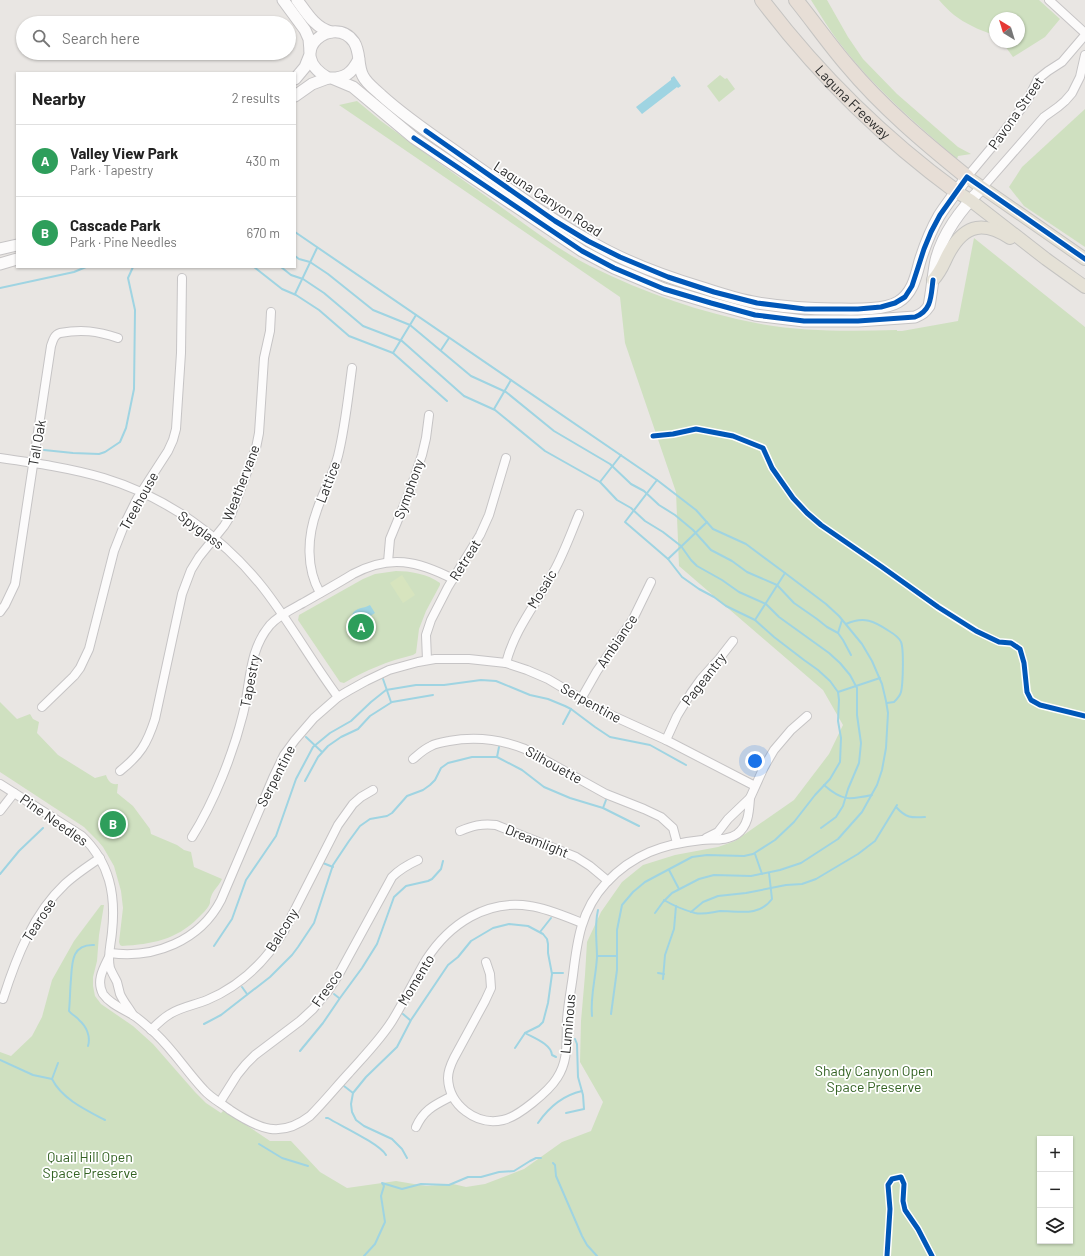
<!DOCTYPE html>
<meta charset="utf-8">
<style>
body{margin:0;font-family:Barlow,sans-serif;background:#f2f2f2;color:#222}
.controls{position:absolute;right:12px;bottom:12px;display:grid;overflow:hidden;border-radius:0px;box-shadow:0 1px 3px #0004}
.controls button{width:36px;height:36px;display:grid;place-items:center;padding:0;border:0;border-bottom:1px solid #e0e0e0;background:#fff;color:#222;font:20px sans-serif}
.compass{position:absolute;left:989px;top:12px;width:36px;height:36px;border-radius:50%;background:#fff;box-shadow:0 1px 3px #0004;rotate:322deg}
.you{position:absolute;left:755px;top:761px;width:14px;height:14px;margin:-10px;border:3px solid #fff;border-radius:50%;background:#1a73e8;box-shadow:0 0 0 6px #1a73e833}
.badge{display:grid;place-items:center;width:26px;height:26px;border-radius:50%;background:#6e6d6c;color:#fff;font-size:13px;font-weight:700}
.pin{position:absolute;translate:-50% -50%;border:2px solid #fff;box-shadow:0 1px 4px #0006}
.list{margin:0;padding:0;list-style:none}
h2{display:flex;justify-content:space-between;align-items:center;height:52px;margin:0;padding:0 16px;font-size:17px}
h2 small{font-size:13px;font-weight:400;color:#767676}
.list li{display:grid;grid-template-columns:26px 1fr auto;gap:12px;align-items:center;box-sizing:border-box;height:72px;padding:0 16px;border-top:1px solid #e0e0e0}
.list b{display:block;font-size:15px;white-space:nowrap}
.list p{margin:0;font-size:13px;white-space:nowrap;color:#767676}
.list em{font-size:13px;font-style:normal;color:#767676}
.icon{flex:none;width:22px;height:22px;fill:none;stroke:currentColor;stroke-width:2;stroke-linecap:round;stroke-linejoin:round}
.map{position:relative;flex:none;width:1085px;height:1256px;overflow:hidden}
.search{position:absolute;background:#fff;box-shadow:0 1px 3px #0004;left:16px;top:16px;width:280px;height:44px;display:flex;align-items:center;gap:10px;box-sizing:border-box;padding:0 14px;border-radius:22px;color:#767676;font-size:15px}
.panel{position:absolute;background:#fff;box-shadow:0 1px 3px #0004;left:16px;top:72px;width:280px;height:196px;border-radius:0px}
.map>svg:first-child{display:block}
.green{fill:#cfe0c0;fill-rule:evenodd}
.pitch{fill:#d7e4be}
.water{fill:#9fd4e2}
.lines{fill:none;stroke-linecap:round;stroke-linejoin:round}
.stream{stroke:#9fd4e2;stroke-width:2}
.street-casing{stroke:#c6c4c5;stroke-width:10}
.secondary-casing{stroke:#c6c4c5;stroke-width:13}
.primary-casing{stroke:#c5c4c2;stroke-width:14}
.highway-casing{stroke:#c5c4c2;stroke-width:16}
.street{stroke:#fcfbfb;stroke-width:8}
.secondary{stroke:#fcfbfb;stroke-width:11}
.primary{stroke:#e5e1d6;stroke-width:12}
.highway{stroke:#e7ded6;stroke-width:14}
.cycleway-casing{stroke:#fff;stroke-width:8}
.cycleway{stroke:#0057b8;stroke-width:5}
.labels{text-anchor:middle;stroke-width:3.5;stroke-linejoin:round;paint-order:stroke}
.street-label{font-size:14px;fill:#2c2c2c;stroke:#fff}
.park-label{font-size:14px;fill:#336223;stroke:#fff}
</style>
<div class="map">
<svg width="1085" height="1256" viewBox="0 0 1085 1256">
<rect width="100%" height="100%" fill="#e9e6e3"/>
<g class="green">
<path d="M811,0H827L848,37L863,59L897,94L958,147L971,154L958,156L957,159C914,122 872,86 838,41C828,28 820,14 811,0Z"/>
<path d="M939,0H1039L1060,19L1045,37L1013,57L1002,42H1019V18H995V36C987,32 979,30 972,26C959,20 948,11 939,0Z"/>
<polygon points="720,75 725,79 727,78 735,89 719,102 707,86"/>
<path d="M357,101L381,121C420,149 458,177 497,204C527,226 557,249 590,266C645,293 701,313 761,324C806,332 852,331 897,330V331H902L958,321L974,238L1085,327V1256H0V1052L11,1056L32,1036L42,1017L52,980L74,941L101,905H104L99,935L97,961L93,977V986L95,996L101,1004L133,1026L153,1044L195,1092L206,1103L221,1113L224,1110L270,1141H291L320,1172L347,1188L396,1181L426,1186L453,1184L466,1187L485,1184L524,1169L562,1142L591,1131L603,1102L580,1062L581,1021L585,975L587,942L601,912L622,882L643,865L675,855L718,847L735,841L794,800L829,754L843,725L823,690L679,566L676,492L625,343L620,297L339,105ZM1040,1139H1070V1241H1040Z"/>
<polygon points="1085,109 1085,247 1024,206 1009,187 1022,167"/>
<path d="M396,571C410,571 428,574 440,583V585L426,611L419,629L416,653L413,655C388,661 366,670 344,683L340,682L298,620L299,615L363,579L375,574Z"/>
<path d="M0,702L17,719L30,714L33,719L39,722L37,733L58,755L95,778L106,775C108,781 111,785 118,784L117,793L133,806L150,829L151,834L177,845L184,850L191,852L194,867L222,879C219,886 213,890 211,897C210,899 210,901 210,903C208,909 202,914 198,918C176,940 152,944 122,946L120,945L119,942L123,908L121,891L114,866L103,847L98,841L84,827L0,772Z"/>
</g>
<polygon class="pitch" points="402,575 415,595 403,603 390,583"/>
<g class="water">
<polygon points="674,76 681,86 678,88 677,87 642,114 636,107 671,80 671,78"/>
<path d="M370,605L375,613L358,624L352,615C355,607 363,609 370,605Z"/>
</g>
<g class="lines">
<g class="stream">
<polyline points="295,232 657,480 696,510 713,529 746,544 785,573 826,604 839,616 862,644 872,661 882,684 886,701 888,713 886,748 882,770 877,785 862,812 838,839 801,863 780,870 751,876 714,875 699,879 672,893 663,902 655,913"/>
<polyline points="295,256 299,259 310,262 328,274 373,310 410,325 471,376 506,392 554,431 610,464 631,484 644,491 659,505 675,515 693,530 711,550 732,561 747,572 777,585 794,603 817,619 827,627 838,633 843,640 851,655"/>
<polyline points="254,267 282,289 296,295 319,310 349,336 393,353 447,401"/>
<polyline points="281,267 291,275 303,279 324,293 363,326 402,341 464,396 495,410 545,451 600,482 617,500 631,508 645,521 663,532 681,546 691,560 697,566 722,580 739,592 766,604 779,617 829,653 840,663 850,675 857,688 857,715 861,743 859,763 848,789 843,806 836,817 821,828"/>
<polyline points="0,288 74,272 86,267"/>
<polyline points="295,294 317,248"/>
<polyline points="441,350 449,338"/>
<polyline points="393,353 416,315"/>
<polyline points="494,409 511,380"/>
<polyline points="44,450 73,453 99,454 105,452 120,442 126,428 134,389 135,310 128,278 133,267"/>
<polyline points="600,482 621,455"/>
<polyline points="668,559 707,522"/>
<polyline points="755,620 785,573"/>
<path d="M846,624C864,616 874,621 889,631C894,634 899,637 901,642C904,649 903,684 901,692C900,696 897,699 894,702L887,703"/>
<polyline points="838,633 842,620"/>
<polyline points="383,679 391,702"/>
<polyline points="838,692 880,678"/>
<polyline points="563,724 571,709"/>
<polyline points="306,737 322,752"/>
<polyline points="497,757 499,747"/>
<polyline points="305,781 318,757 328,746 341,737 358,729 370,716 392,702 433,695"/>
<path d="M824,785C842,801 849,800 872,795"/>
<path d="M896,807C906,818 911,818 925,817"/>
<polyline points="603,808 606,800"/>
<polyline points="755,854 762,874"/>
<polyline points="323,863 333,867"/>
<polyline points="669,870 679,889"/>
<polyline points="0,874 19,851 43,828"/>
<path d="M664,900C674,906 684,910 695,913C704,915 712,912 720,911C739,911 759,917 772,899L769,873"/>
<polyline points="691,912 703,902 718,896 746,893 786,885 802,884 816,879 858,854 875,841 897,805"/>
<polyline points="540,932 551,918"/>
<polyline points="214,946 232,919 246,880 276,836 296,779 313,747 330,733 351,721 371,702 386,690 416,685 444,685 481,680 496,681 530,695 548,699 565,706 571,709 595,727 610,737 650,745 686,765"/>
<polyline points="597,956 617,956"/>
<polyline points="552,973 563,973"/>
<polyline points="658,973 664,974"/>
<polyline points="663,979 665,955 674,929 676,906"/>
<polyline points="242,987 247,994"/>
<polyline points="334,994 339,998"/>
<polyline points="403,1014 410,1020"/>
<polyline points="611,1014 617,970 617,930 622,905 633,892 645,882 692,857 707,855 744,856 753,854 775,840 794,822 815,795 830,779 840,762 841,738 838,721 839,700 838,692 830,681 818,670 804,660 774,637 755,620 726,606 714,597 699,589 682,577 668,559 625,522 657,480"/>
<path d="M592,1016C590,996 596,977 597,957C597,941 594,926 598,910"/>
<polyline points="204,1024 221,1015 270,977 292,955 298,947 314,923 333,865 349,841 360,826 370,819 387,816 392,813 407,796 423,790 430,785 435,780 441,768 448,763 472,757 497,757 522,770 544,787 570,798 603,808 639,826"/>
<path d="M525,1033C534,1038 551,1044 552,1055L556,1057"/>
<path d="M88,1046C91,1036 86,1026 79,1020C76,1016 72,1015 69,1011C70,1001 70,990 71,979C72,962 72,944 94,945"/>
<polyline points="300,1051 323,1023 340,998 362,968 377,944 394,897 406,886 428,881 432,879 441,869 443,861"/>
<polyline points="0,1060 33,1075 52,1079"/>
<path d="M58,1063L52,1079C62,1099 86,1110 105,1120"/>
<polyline points="344,1086 353,1093"/>
<polyline points="566,1113 584,1109 583,1095 578,1077 577,1044 575,1039"/>
<path d="M326,1118H328C341,1126 380,1144 386,1155"/>
<path d="M538,1123C549,1107 564,1095 582,1091"/>
<polyline points="259,1144 282,1158 308,1166"/>
<polyline points="407,1158 402,1149 392,1139 364,1126 356,1120 352,1112 351,1104 353,1093 366,1077 397,1047 411,1020 448,965 458,957 471,941 493,928 509,924 528,926 543,934 547,939 548,944 548,953 552,974 548,1003 543,1022 539,1026 525,1033 515,1048"/>
<polyline points="553,1163 555,1165 556,1176 582,1236 587,1245 597,1256"/>
<polyline points="364,1256 375,1244 385,1222 381,1196 384,1186 382,1183 402,1189 421,1184 449,1185 468,1177 481,1177 499,1172 514,1171 530,1161 536,1158 541,1158"/>
</g>
<g class="street-casing">
<g id="street">
<polyline points="1049,0 1085,33"/>
<polyline points="967,177 992,147 1027,101 1038,79 1048,71 1062,62 1085,35"/>
<polyline points="982,188 1044,117 1058,107 1065,101 1072,93 1080,77 1085,55"/>
<path d="M0,458C35,463 70,468 104,478C167,497 224,538 264,589C291,624 312,662 338,697"/>
<polyline points="388,562 390,539 409,493 422,455 426,438 429,415"/>
<path d="M320,593C306,568 307,537 317,510C323,492 333,475 338,456C345,428 348,398 352,368"/>
<path d="M0,612L5,605L15,584L51,346C53,340 54,335 60,333C82,329 97,331 118,338"/>
<polyline points="427,660 426,635 431,620 448,587 480,535 489,515 506,458"/>
<path d="M506,663C515,628 537,603 554,571C564,553 571,533 579,514"/>
<polyline points="581,699 597,671 633,619 651,582"/>
<polyline points="42,707 74,676 80,668 89,649 114,551 125,523 137,499 168,451 173,440 176,429 181,353 182,278"/>
<polyline points="666,740 677,716 691,693 701,679 719,659 733,641"/>
<path d="M413,759C419,754 424,749 431,746C436,743 443,742 449,741C475,736 500,739 525,749L606,794L644,809L661,817L673,828L677,843"/>
<path d="M120,771C140,755 147,744 155,719L182,594L191,570L199,557L224,526L231,515L256,448L259,433L264,358L270,331L271,312"/>
<path d="M0,784L82,836C110,863 116,895 112,932C111,944 107,957 110,968C112,973 115,978 117,982C118,986 119,990 120,994C123,1001 129,1008 133,1015"/>
<polyline points="0,811 14,793"/>
<path d="M460,831C472,826 482,823 496,825L576,857L590,866L608,881"/>
<path d="M192,837C214,802 233,754 243,714C251,683 248,651 270,625C279,615 292,609 303,603C320,593 337,584 353,574C390,554 418,561 453,579"/>
<polyline points="706,838 718,832 728,819 750,798 764,767 774,750 791,730 807,716"/>
<path d="M110,953C154,959 200,941 221,900L273,778L284,755L295,740L314,718L338,697L348,691L366,681L389,670L418,662L435,659H469L506,663L527,670L548,679L600,710L666,740L755,786"/>
<path d="M109,957C103,969 96,981 103,994C110,1004 123,1009 133,1015C141,1020 149,1028 156,1034C174,1051 187,1072 204,1090C211,1098 221,1103 230,1110C259,1129 280,1139 310,1116C324,1102 336,1087 349,1073C364,1056 380,1040 392,1021C404,1002 414,980 426,960C449,924 487,899 530,906C546,908 567,917 582,923"/>
<path d="M486,962L490,974L491,988L485,1001L454,1058C451,1064 448,1071 448,1078C449,1105 476,1126 503,1120C518,1117 549,1091 557,1078C569,1060 566,1041 567,1020C568,1005 571,990 573,975C577,941 581,910 606,883C633,854 663,844 702,840C714,839 727,841 737,834C749,825 749,811 750,798"/>
<path d="M3,999C16,958 33,914 65,884C76,874 88,866 100,858"/>
<path d="M151,1030C157,1024 163,1018 170,1014C181,1007 195,1005 207,1000C240,986 266,961 284,931L338,825L353,804L361,797L373,790"/>
<path d="M220,1102L237,1075L246,1064L255,1055L300,1021L313,1009L328,991L339,974L392,877C400,869 407,865 418,860"/>
<path d="M416,1127C424,1109 435,1105 452,1096"/>
</g>
</g>
<g class="secondary-casing">
<g id="secondary">
<polyline points="283,0 305,30 309,39 310,51"/>
<path d="M297,0C306,12 315,28 331,32"/>
<path d="M359,59C352,73 345,79 328,78C283,52 334,13 354,42C361,53 357,65 363,76C367,84 375,89 381,95C404,116 429,133 455,151C498,181 540,213 586,239C622,261 663,276 703,288C721,294 740,300 758,303C783,307 808,309 833,309C850,309 883,311 898,302C913,293 916,276 920,261C925,245 931,230 939,216C947,203 958,190 967,177"/>
<polyline points="295,79 305,67 309,57"/>
<path d="M334,79L353,87L414,138L582,251L614,268L664,289L711,303L755,315L804,321H858L915,317C922,314 925,312 929,306C932,291 933,275 936,260C943,232 962,208 982,188"/>
<polyline points="295,96 312,84 328,78"/>
<polyline points="0,249 17,245"/>
<polyline points="0,264 17,259"/>
</g>
</g>
<g class="primary-casing">
<g id="primary">
<polyline points="967,177 1085,259"/>
<polyline points="957,192 970,200 1046,259 1085,287"/>
<path d="M933,280C943,269 943,263 950,251C966,223 985,222 1010,238"/>
</g>
</g>
<g class="highway-casing">
<g id="highway">
<path id="s1" d="M762,0C818,74 882,137 957,192"/>
<path d="M796,0C813,21 829,44 847,65C882,107 925,143 967,177"/>
</g>
</g>
<use href="#street" class="street"/>
<use href="#secondary" class="secondary"/>
<use href="#primary" class="primary"/>
<use href="#highway" class="highway"/>
<g class="cycleway-casing">
<g id="cycleway">
<polyline points="426,131 555,221 588,241 620,257 668,277 714,292 757,303 805,309 858,309 881,307 895,303 905,297 912,286 924,249 931,232 940,215 967,177 1085,259"/>
<path d="M414,138L582,251L614,268L664,289L711,303L755,315L804,321H858L915,317C932,311 931,295 933,280"/>
<polyline points="653,436 673,434 696,429 733,436 763,448 772,468 793,498 807,513 821,525 882,567 938,607 976,631 999,642 1011,643 1020,649 1024,663 1027,692 1031,700 1040,705 1085,716"/>
<polyline points="887,1256 890,1209 888,1185 892,1179 901,1177 904,1184 903,1201 905,1210 918,1229 932,1256"/>
</g>
</g>
<use href="#cycleway" class="cycleway"/>
</g>
<g class="labels">
<g class="street-label">
<text dy="5" stroke="none"><textPath href="#s1" startOffset="137">Laguna Freeway</textPath></text>
<text transform="translate(1016 113) rotate(-55)" y="5">Pavona Street</text>
<text transform="translate(548 199) rotate(33)" y="5">Laguna Canyon Road</text>
<text transform="translate(37 443) rotate(-80)" y="5">Tall Oak</text>
<text transform="translate(328 482) rotate(-69)" y="5">Lattice</text>
<text transform="translate(241 483) rotate(-69)" y="5">Weathervane</text>
<text transform="translate(409 489) rotate(-70)" y="5">Symphony</text>
<text transform="translate(139 501) rotate(-61)" y="5">Treehouse</text>
<text transform="translate(201 530) rotate(37)" y="5">Spyglass</text>
<text transform="translate(465 560) rotate(-58)" y="5">Retreat</text>
<text transform="translate(542 589) rotate(-59)" y="5">Mosaic</text>
<text transform="translate(617 641) rotate(-56)" y="5">Ambiance</text>
<text transform="translate(704 679) rotate(-52)" y="5">Pageantry</text>
<text transform="translate(250 681) rotate(-79)" y="5">Tapestry</text>
<text transform="translate(591 703) rotate(29)" y="5">Serpentine</text>
<text transform="translate(554 765) rotate(29)" y="5">Silhouette</text>
<text transform="translate(276 776) rotate(-63)" y="5">Serpentine</text>
<text transform="translate(54 820) rotate(35)" y="5">Pine Needles</text>
<text transform="translate(537 841) rotate(22)" y="5">Dreamlight</text>
<text transform="translate(39 920) rotate(-57)" y="5">Tearose</text>
<text transform="translate(282 930) rotate(-58)" y="5">Balcony</text>
<text transform="translate(416 980) rotate(-59)" y="5">Momento</text>
<text transform="translate(327 988) rotate(-55)" y="5">Fresco</text>
<text transform="translate(568 1024) rotate(-85)" y="5">Luminous</text>
</g>
<g class="park-label">
<text x="874" y="1076">Shady Canyon Open<tspan x="874" dy="16">Space Preserve</tspan></text>
<text x="90" y="1162">Quail Hill Open<tspan x="90" dy="16">Space Preserve</tspan></text>
</g>
</g>
</svg>
<div class="controls">
<button>+</button>
<button>−</button>
<button><svg class="icon" aria-label="layers" viewBox="0 0 24 24"><path d="M12 4l9 5-9 5-9-5zM3 14l9 5 9-5"/></svg></button>
</div>
<svg class="compass" viewBox="-18 -18 36 36"><path d="M0-13l5 13h-10z" fill="#e53935"/><path d="M0 13l5-13h-10z" fill="#767676"/></svg>
<div class="you"></div>
<div class="pin badge" style="left:361px;top:627px;background:#2e9e5b">A</div>
<div class="pin badge" style="left:113px;top:824px;background:#2e9e5b">B</div>
<div class="search"><svg class="icon" aria-label="search" viewBox="0 0 24 24"><circle cx="10" cy="10" r="6"/><path d="M15 15l6 6"/></svg>Search here</div>
<section class="panel">
<h2>Nearby<small>2 results</small></h2>
<ul class="list">
<li><span class="badge" style="background:#2e9e5b">A</span><div><b>Valley View Park</b><p>Park · Tapestry</p></div><em>430 m</em></li>
<li><span class="badge" style="background:#2e9e5b">B</span><div><b>Cascade Park</b><p>Park · Pine Needles</p></div><em>670 m</em></li>
</ul>
</section>
</div>
